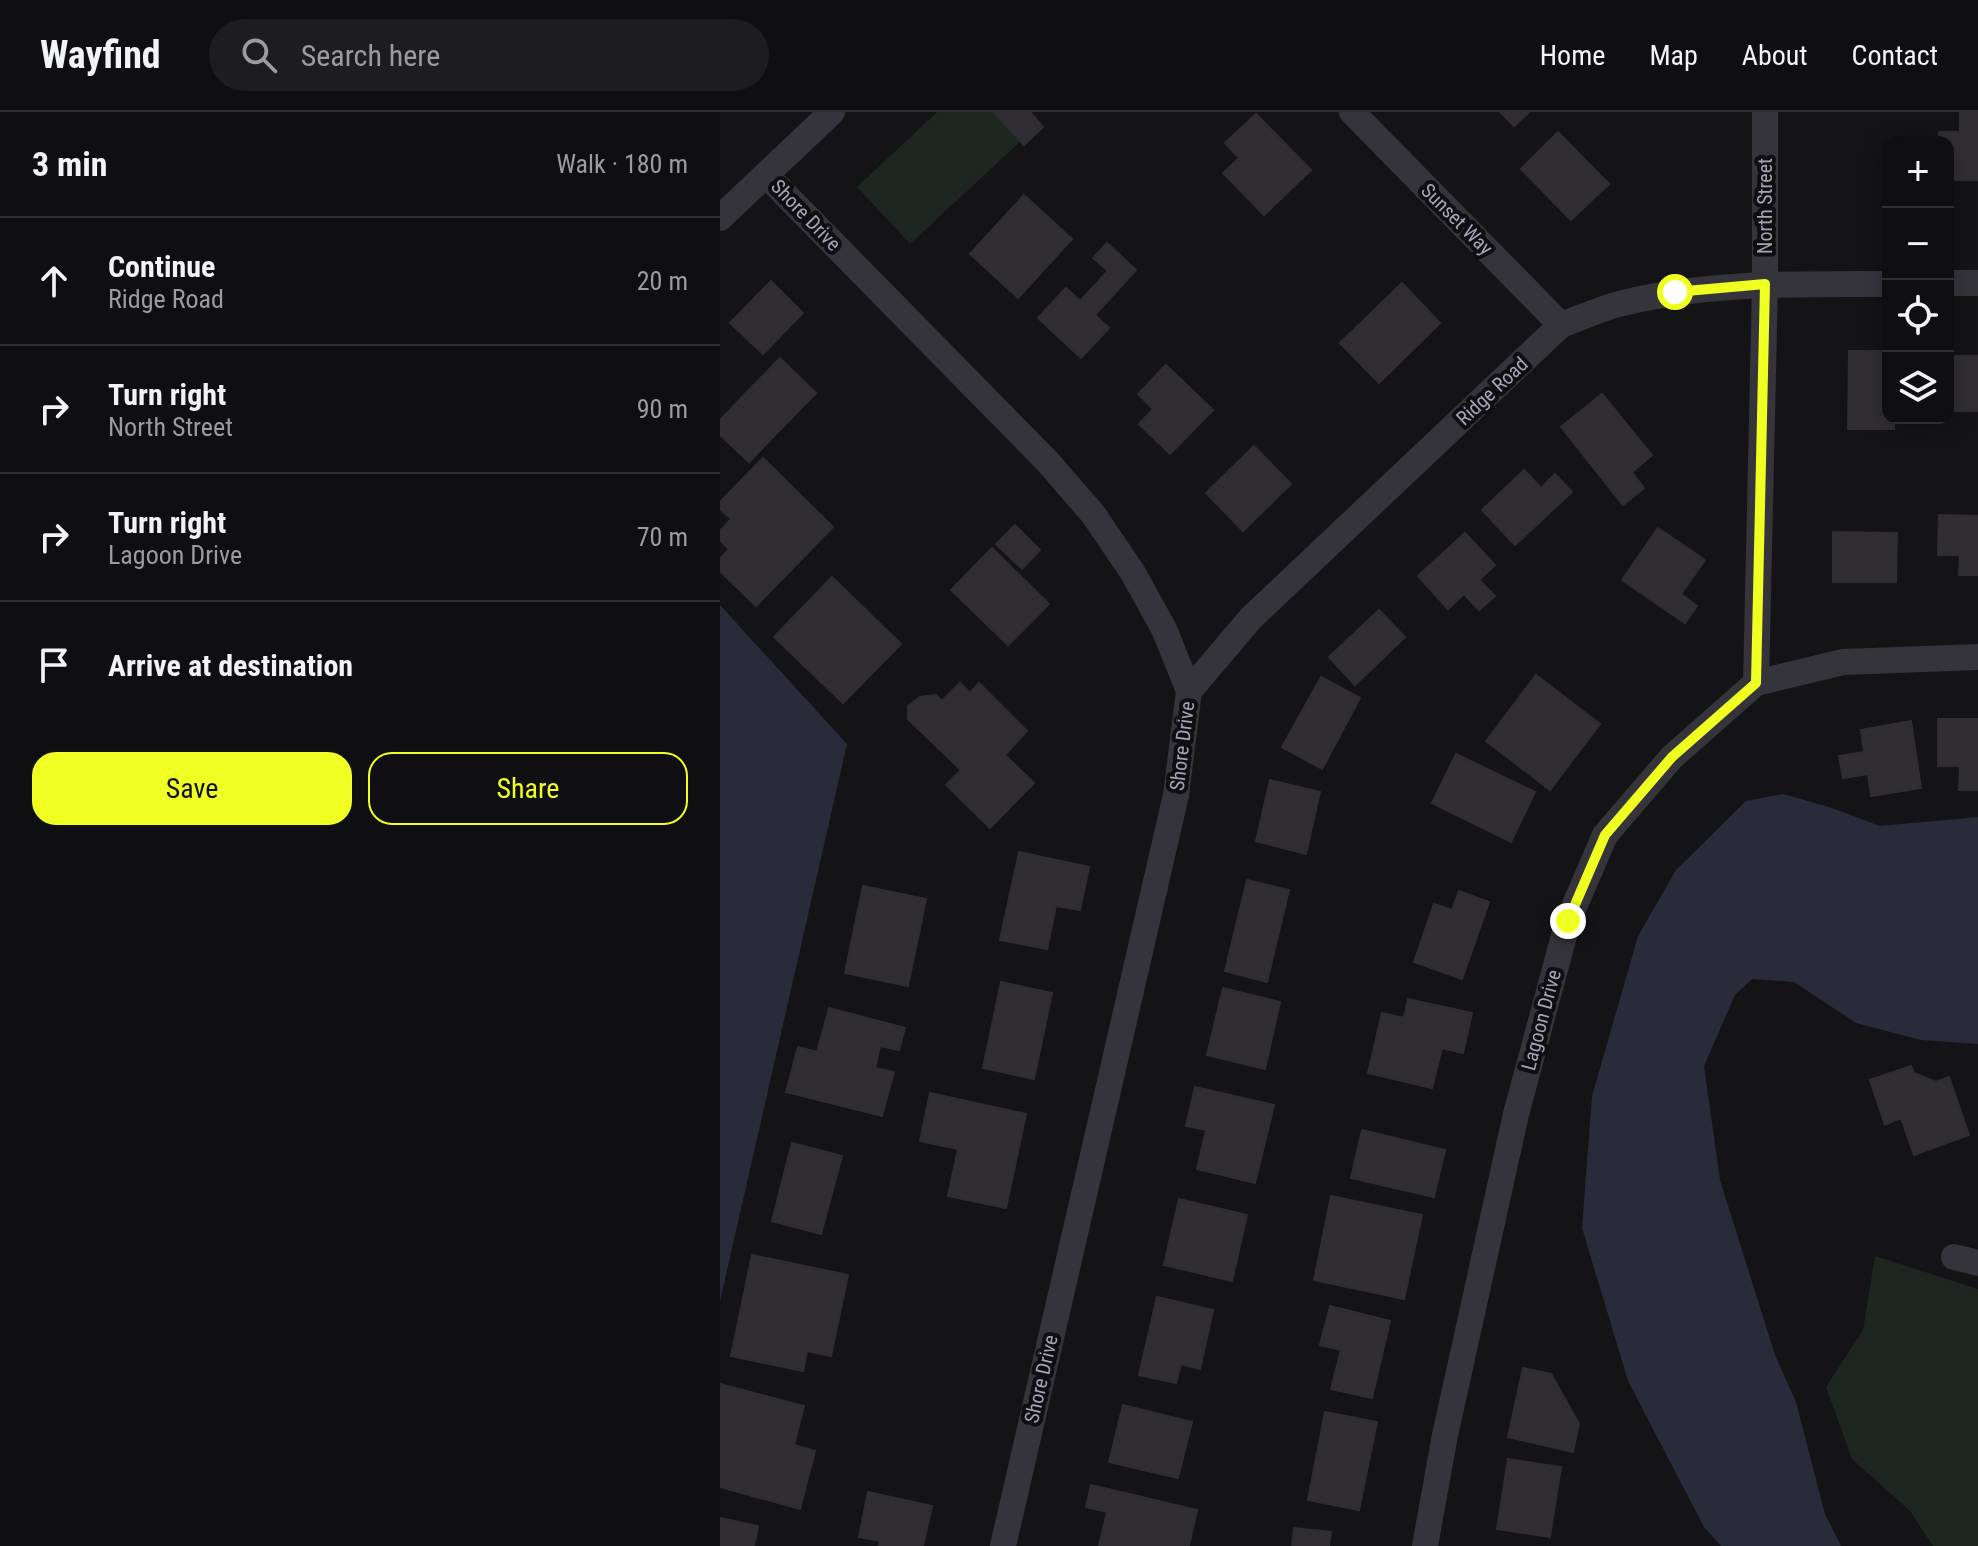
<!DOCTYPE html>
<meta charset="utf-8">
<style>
body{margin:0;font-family:"Roboto Condensed",sans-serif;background:#1d1c1e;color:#f1f3f6}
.controls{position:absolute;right:24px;top:24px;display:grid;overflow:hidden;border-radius:16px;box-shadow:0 4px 20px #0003}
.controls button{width:72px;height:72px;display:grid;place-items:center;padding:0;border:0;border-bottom:2px solid #2f2e30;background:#0f0e10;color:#f1f3f6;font:40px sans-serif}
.stop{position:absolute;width:24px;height:24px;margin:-18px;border:6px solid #f0ff22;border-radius:50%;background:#fff}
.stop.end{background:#f0ff22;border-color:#fff;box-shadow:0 2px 8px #0008}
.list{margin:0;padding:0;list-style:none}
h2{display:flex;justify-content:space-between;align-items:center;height:104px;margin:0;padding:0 32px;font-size:34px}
h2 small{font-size:26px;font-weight:400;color:#9b9c9f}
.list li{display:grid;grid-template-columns:52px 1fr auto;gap:24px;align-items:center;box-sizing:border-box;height:128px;padding:0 32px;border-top:2px solid #2f2e30}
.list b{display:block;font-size:30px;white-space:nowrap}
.list p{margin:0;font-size:26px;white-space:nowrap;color:#9b9c9f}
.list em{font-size:26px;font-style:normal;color:#9b9c9f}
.actions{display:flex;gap:16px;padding:24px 32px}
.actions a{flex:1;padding:18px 0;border:2px solid #f0ff22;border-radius:24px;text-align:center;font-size:28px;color:#f0ff22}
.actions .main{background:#f0ff22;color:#111}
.icon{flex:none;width:44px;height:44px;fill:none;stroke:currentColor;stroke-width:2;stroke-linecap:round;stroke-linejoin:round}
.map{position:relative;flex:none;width:1258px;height:1434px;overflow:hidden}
header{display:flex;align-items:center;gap:48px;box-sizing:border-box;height:112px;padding:0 40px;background:#0f0e10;border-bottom:2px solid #2f2e30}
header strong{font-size:38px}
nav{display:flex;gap:44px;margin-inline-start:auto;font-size:28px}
.search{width:560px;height:72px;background:#1d1c1e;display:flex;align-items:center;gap:20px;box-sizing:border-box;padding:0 28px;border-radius:44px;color:#9b9c9f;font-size:30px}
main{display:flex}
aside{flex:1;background:#0f0e10}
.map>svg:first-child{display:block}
.green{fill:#1d2621}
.water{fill:#292b3a}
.building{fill:#302e32;stroke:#2f2d32;stroke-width:2}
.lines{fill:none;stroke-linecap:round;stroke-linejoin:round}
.street{stroke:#36343b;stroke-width:26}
.route{stroke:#f0ff22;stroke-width:10}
.labels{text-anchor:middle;stroke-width:8;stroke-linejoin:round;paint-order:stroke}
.street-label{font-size:20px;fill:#a6a4b7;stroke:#0f0e10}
</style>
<header>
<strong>Wayfind</strong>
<div class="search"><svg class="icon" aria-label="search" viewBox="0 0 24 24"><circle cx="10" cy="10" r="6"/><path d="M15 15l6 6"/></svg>Search here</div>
<nav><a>Home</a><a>Map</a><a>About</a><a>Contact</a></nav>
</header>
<main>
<aside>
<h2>3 min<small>Walk · 180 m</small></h2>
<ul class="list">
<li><svg class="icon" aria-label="ahead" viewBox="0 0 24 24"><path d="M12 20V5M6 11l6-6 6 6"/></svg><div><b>Continue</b><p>Ridge Road</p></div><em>20 m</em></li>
<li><svg class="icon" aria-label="right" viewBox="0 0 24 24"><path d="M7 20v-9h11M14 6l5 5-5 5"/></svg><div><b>Turn right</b><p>North Street</p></div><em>90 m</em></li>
<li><svg class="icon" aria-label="right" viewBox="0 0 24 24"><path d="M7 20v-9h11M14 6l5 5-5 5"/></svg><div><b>Turn right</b><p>Lagoon Drive</p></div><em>70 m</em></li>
<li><svg class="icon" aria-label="arrive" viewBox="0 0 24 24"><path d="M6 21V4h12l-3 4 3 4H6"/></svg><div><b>Arrive at destination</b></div></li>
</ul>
<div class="actions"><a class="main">Save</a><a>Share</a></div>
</aside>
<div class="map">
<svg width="1258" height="1434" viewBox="0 0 1258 1434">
<rect width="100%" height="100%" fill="#141315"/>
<g class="green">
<polygon points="217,0 298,0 314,17 190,132 137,75"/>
<polygon points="1155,1144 1258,1177 1258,1434 1213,1434 1190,1399 1132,1347 1106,1275 1143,1218"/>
</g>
<g class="water">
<polygon points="0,493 127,632 0,1189"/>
<polygon points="1063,682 1109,695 1160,714 1258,705 1258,932 1201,928 1136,911 1074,870 1032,867 1015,883 984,954 1000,1068 1055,1243 1076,1290 1105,1402 1121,1434 1001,1434 984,1415 908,1269 862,1116 872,984 918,824 956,758 1026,689"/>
</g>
<g class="building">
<polygon points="273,0 310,0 323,15 304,33"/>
<polygon points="780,0 809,0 794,14"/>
<polygon points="1240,0 1258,0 1258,68 1228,68 1228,30 1219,30 1219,20 1240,20"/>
<polygon points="536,2 591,58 544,103 503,61 519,46 505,31"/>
<polygon points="838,20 889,72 851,108 801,57"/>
<polygon points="304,83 352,127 298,186 250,142"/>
<polygon points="387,131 416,158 375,203 389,216 361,246 318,206 346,176 360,189 388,159 373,146"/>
<polygon points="51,169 83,201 43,242 10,211"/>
<polygon points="682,171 720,211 659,271 620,231"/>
<polygon points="1129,239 1168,239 1168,306 1174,306 1174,317 1128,317"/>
<rect x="1228" y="244" width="30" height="55"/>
<polygon points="60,246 96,281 29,350 0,323 0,308"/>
<polygon points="446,253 493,298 450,342 419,312 433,297 418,282"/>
<polygon points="882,282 932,343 912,360 924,376 903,393 841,315"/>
<polygon points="534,334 571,372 523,419 486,381"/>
<polygon points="43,346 113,415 36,494 0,459 0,447 9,437 0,428 0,419 11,407 0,397 0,390"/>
<polygon points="804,358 821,376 835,362 852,380 795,433 762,398"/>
<polygon points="1219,403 1258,404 1258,463 1239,463 1240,443 1218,443"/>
<polygon points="295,413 320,438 302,457 276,432"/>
<polygon points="938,416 985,448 961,482 977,494 965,511 902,468"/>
<polygon points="1113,420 1177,421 1176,470 1113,470"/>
<polygon points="745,421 775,453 759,468 775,484 759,498 744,482 728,497 698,464"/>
<polygon points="272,436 329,492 288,533 231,478"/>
<polygon points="112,465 181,532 123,591 54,525"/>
<polygon points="659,498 685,525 635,573 609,545"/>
<polygon points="816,563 880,612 830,678 766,629"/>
<polygon points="601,565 640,586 602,657 562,635"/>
<polygon points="240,571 250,581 259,571 307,619 285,643 314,671 270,716 226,673 241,658 188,607 188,594 200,585 216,583 222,589"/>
<polygon points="1218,607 1258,607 1258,678 1239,678 1240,654 1218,654"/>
<polygon points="1191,609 1201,676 1151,684 1148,662 1123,666 1119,644 1144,640 1141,618"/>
<polygon points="736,642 815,680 791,730 712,691"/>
<polygon points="550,668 600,680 586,742 536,729"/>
<polygon points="299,740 369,755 360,798 336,794 327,837 280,828"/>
<polygon points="527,768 569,778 547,870 505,859"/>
<polygon points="143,774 206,787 188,874 125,861"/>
<polygon points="739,779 769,790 742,867 694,850 714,792 732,798"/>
<polygon points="281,870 332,881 314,967 263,956"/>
<polygon points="503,876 560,890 545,957 487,943"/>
<polygon points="688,887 752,901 743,941 722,936 712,976 648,961 662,901 684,906"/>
<polygon points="109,896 185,916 179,938 160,934 155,956 174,960 162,1004 66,980 78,935 97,940"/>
<polygon points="1191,954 1194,961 1216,970 1229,965 1249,1023 1194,1043 1181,1006 1165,1013 1150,968"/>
<polygon points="475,975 554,993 535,1071 477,1057 486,1018 466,1014"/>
<polygon points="210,981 306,1002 286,1096 228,1084 238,1037 200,1029"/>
<polygon points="642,1018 725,1038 714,1085 631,1066"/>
<polygon points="72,1031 122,1044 101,1122 52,1109"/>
<polygon points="611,1084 702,1103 684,1187 594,1168"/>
<polygon points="459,1087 527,1103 512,1169 444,1153"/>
<polygon points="32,1143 128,1163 111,1244 87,1239 83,1259 11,1244"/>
<polygon points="437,1185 493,1198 480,1257 461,1252 456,1271 419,1263"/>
<polygon points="610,1194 670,1209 652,1286 611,1277 621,1238 600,1233"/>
<polygon points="803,1256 831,1262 859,1312 853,1340 788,1325"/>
<polygon points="0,1272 84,1294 74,1333 95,1339 80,1397 0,1375"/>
<polygon points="403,1293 472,1310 458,1366 389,1350"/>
<polygon points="605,1300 657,1310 639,1398 588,1388"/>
<polygon points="788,1347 841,1355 830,1425 777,1417"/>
<polygon points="371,1373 477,1398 469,1434 379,1434 387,1400 366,1395"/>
<polygon points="148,1380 212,1394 203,1434 159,1434 160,1429 139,1425"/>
<polygon points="0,1406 38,1414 34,1434 0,1434"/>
<polygon points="574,1416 611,1420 609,1434 572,1434"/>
</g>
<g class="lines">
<g class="street">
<polyline points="632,0 841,213"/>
<polyline points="46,63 327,349 373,402 413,461 444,517 469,579 456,683 283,1434"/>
<polyline points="0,106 112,0"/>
<polyline points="1228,171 1258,171"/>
<polyline points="1036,571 1045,172 1045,0"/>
<path d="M469,579L531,506L841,213C860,206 880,197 899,192C987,170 1078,172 1168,172"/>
<polyline points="1234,1145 1258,1151"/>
<polyline points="705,1434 725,1323 796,1002 848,809 885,723 952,645 1036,571 1123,550 1258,545"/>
</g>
</g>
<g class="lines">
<polyline class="route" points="848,809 885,723 952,645 1036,571 1045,172 955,180"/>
</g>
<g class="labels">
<g class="street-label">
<text transform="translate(1045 94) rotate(-90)" y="7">North Street</text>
<text transform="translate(86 103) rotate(46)" y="7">Shore Drive</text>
<text transform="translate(737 107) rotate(45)" y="7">Sunset Way</text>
<text transform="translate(772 279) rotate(-43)" y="7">Ridge Road</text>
<text transform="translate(462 634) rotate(-83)" y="7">Shore Drive</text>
<text transform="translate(821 908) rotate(-75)" y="7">Lagoon Drive</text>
<text transform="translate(321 1267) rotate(-77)" y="7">Shore Drive</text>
</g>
</g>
</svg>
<div class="controls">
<button>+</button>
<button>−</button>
<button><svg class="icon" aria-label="locate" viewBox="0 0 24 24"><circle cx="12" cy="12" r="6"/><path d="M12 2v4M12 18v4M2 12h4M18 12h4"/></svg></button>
<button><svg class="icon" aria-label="layers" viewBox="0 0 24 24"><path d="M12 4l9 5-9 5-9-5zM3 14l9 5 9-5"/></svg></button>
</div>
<div class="stop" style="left:955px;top:180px"></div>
<div class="stop end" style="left:848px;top:809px"></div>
</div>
</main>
